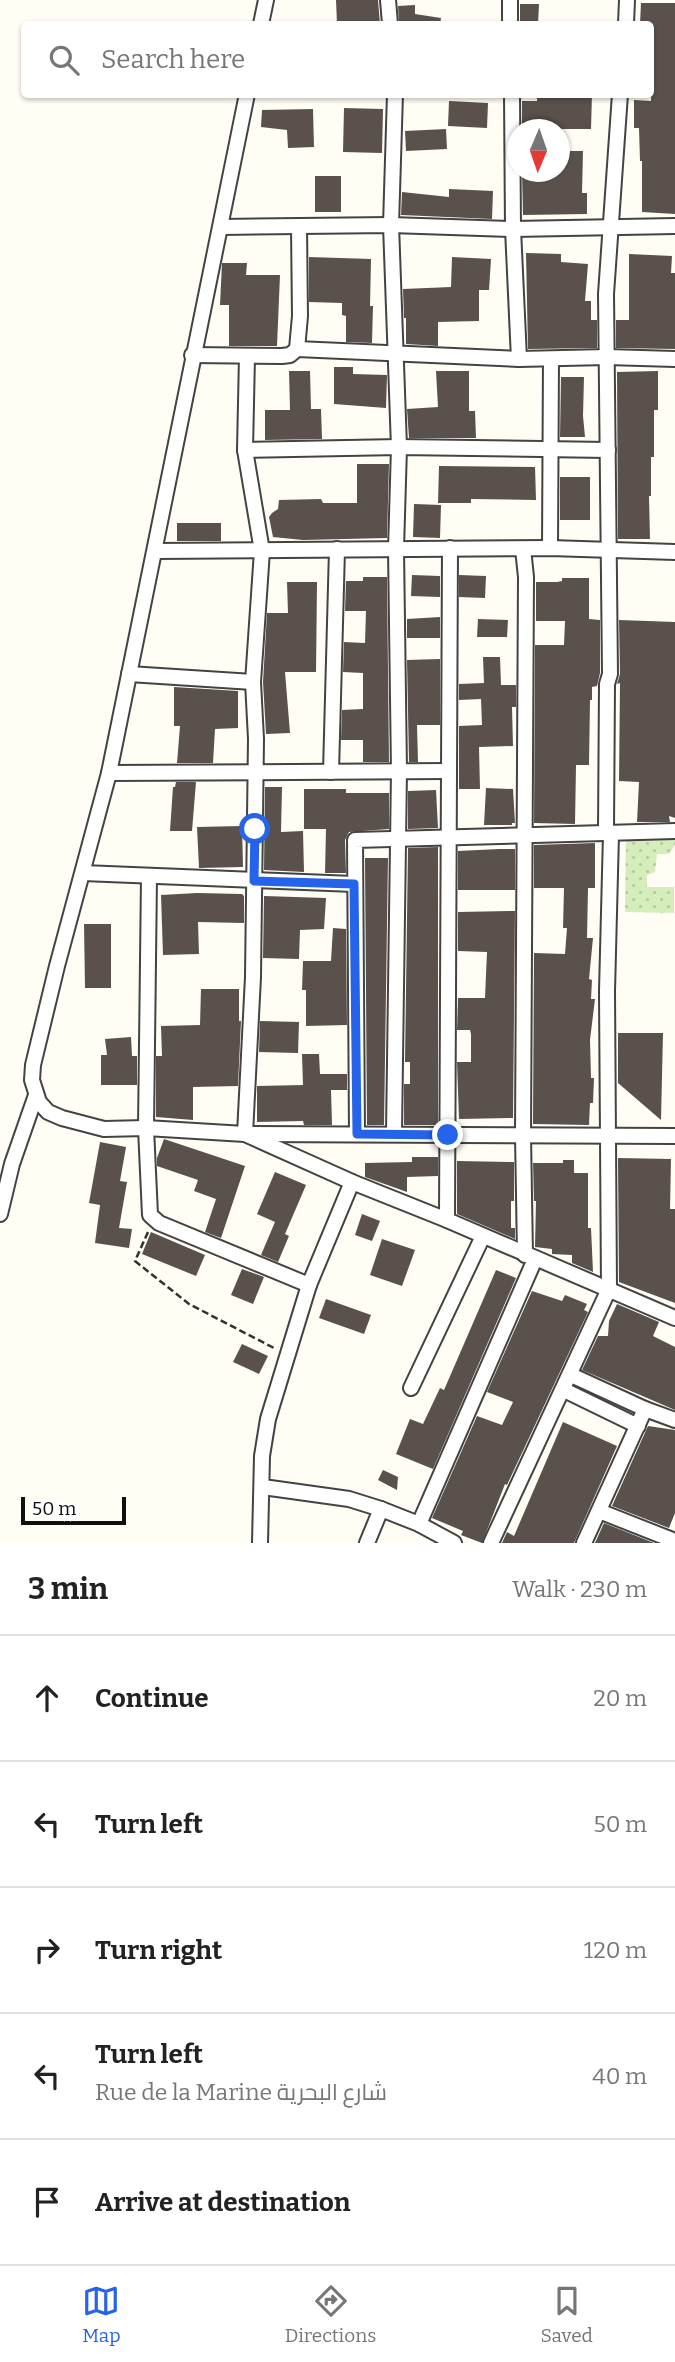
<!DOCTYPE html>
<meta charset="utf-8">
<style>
body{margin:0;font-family:Bitter,Cairo,serif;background:#f2f2f2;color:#222}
.compass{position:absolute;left:507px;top:119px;width:63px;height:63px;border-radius:50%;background:#fff;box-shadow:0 2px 5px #0004;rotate:182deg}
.scale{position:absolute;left:21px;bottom:18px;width:105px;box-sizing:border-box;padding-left:7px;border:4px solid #101010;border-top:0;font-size:19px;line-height:24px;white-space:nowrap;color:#101010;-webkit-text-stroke:5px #fff;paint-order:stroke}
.stop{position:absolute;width:21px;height:21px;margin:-16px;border:5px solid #2563eb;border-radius:50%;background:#fff}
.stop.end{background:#2563eb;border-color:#fff;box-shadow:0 2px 7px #0008}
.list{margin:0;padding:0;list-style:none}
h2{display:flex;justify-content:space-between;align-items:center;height:91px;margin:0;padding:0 28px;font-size:30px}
h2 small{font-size:23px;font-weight:400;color:#767676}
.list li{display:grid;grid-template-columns:46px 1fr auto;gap:21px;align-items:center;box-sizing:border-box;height:126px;padding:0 28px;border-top:2px solid #e0e0e0}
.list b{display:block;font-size:26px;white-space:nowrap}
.list p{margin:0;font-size:23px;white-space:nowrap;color:#767676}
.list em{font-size:23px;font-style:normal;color:#767676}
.icon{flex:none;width:38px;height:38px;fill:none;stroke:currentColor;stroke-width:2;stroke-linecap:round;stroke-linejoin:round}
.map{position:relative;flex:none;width:675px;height:1543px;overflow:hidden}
.search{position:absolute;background:#fff;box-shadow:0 2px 5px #0004;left:21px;right:21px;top:21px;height:77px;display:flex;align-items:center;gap:18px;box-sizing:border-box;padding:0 24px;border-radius:7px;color:#767676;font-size:26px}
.sheet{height:721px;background:#fff}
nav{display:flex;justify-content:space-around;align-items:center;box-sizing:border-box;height:98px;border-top:2px solid #e0e0e0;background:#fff;font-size:19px;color:#767676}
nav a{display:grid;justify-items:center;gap:4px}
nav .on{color:#2563eb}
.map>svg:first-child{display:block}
.grass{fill:url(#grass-dots)}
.building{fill:#5a514c}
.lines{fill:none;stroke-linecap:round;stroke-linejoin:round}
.minor-casing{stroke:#434343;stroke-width:18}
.path{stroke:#323232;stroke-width:2.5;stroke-dasharray:7 3.5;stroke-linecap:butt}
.minor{stroke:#fff;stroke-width:14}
.route{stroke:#2563eb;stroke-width:9}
</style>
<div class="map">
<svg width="675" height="1543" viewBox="0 0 675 1543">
<defs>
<pattern id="grass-dots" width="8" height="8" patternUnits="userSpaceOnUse" patternTransform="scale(1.75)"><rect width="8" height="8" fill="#d5edba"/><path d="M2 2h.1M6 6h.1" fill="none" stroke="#b6ca9f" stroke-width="1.8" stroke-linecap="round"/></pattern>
</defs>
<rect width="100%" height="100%" fill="#fffdf4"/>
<polygon class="grass" points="626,833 675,834 675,845 669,854 657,854 655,872 647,875 647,887 674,887 674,913 625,912"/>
<g class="building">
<polygon points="336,0 378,0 380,24 337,24"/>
<polygon points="641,3 675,3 675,214 642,212 642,161 640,161 639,128 634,128 634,100 651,101 652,65 650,24 640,24"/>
<polygon points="520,4 539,4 538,24 520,24"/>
<polygon points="415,5 415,14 441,18 440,24 399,24 398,6"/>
<polygon points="537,94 592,94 591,129 522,129 522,101 537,101"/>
<polygon points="449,101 488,103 487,128 448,126"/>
<polygon points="344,108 383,109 382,153 343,152"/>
<polygon points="313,109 314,147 288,148 287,130 261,127 262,110"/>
<polygon points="446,129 447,149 406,151 405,131"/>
<polygon points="559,151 583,151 582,193 587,193 587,214 523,215 522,172 559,172"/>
<rect x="315" y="176" width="26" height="36"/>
<polygon points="449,189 493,191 492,219 401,215 402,192 449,197"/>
<polygon points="526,253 561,254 561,262 588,264 585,301 591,301 591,320 597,320 597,348 528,349"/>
<polygon points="629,254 672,256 671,273 675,273 675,349 616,348 616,320 629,320"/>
<polygon points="309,257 371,259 370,306 373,306 372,343 346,342 346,316 342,315 342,303 309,302"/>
<polygon points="452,257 491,259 489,290 479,290 479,321 438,322 438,346 406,344 406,318 404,318 403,289 451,287"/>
<polygon points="222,263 247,263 246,275 280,275 277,346 229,346 229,305 220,305"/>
<polygon points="334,367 353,367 353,374 387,375 386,408 334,404"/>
<polygon points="289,371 310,371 311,409 321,409 322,439 265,440 265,410 290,410"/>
<polygon points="436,371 469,371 469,411 475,411 476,438 409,438 407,409 438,407"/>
<polygon points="658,371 658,410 654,410 654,457 651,457 651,496 649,496 650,539 618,539 617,372"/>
<polygon points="561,377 584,377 583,416 585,437 560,437"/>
<polygon points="357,464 389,464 387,538 303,540 273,537 269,517 272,513 278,509 279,500 321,499 323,503 357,503"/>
<polygon points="439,466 535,467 536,500 471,499 471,503 438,503"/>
<rect x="560" y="477" width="30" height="43"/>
<polygon points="414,504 441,505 440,538 413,537"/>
<rect x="177" y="523" width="44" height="18"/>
<polygon points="412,575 440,576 440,597 411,596"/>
<polygon points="459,575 486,576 485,598 459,597"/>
<polygon points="363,577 387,577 389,762 363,762 363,740 341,740 342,710 363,709 363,673 343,672 344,642 365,643 366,611 345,611 346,581 363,581"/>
<polygon points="562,578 589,578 589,619 600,620 600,673 597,686 592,687 592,700 590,700 589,765 576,765 575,824 534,823 535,645 564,645 565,621 536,621 536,582 557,582 562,581"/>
<polygon points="287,582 317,582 316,672 285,672 290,733 266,734 263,682 267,613 288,613"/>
<polygon points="440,617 440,638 407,638 407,619"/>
<polygon points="478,619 508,620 507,637 477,637"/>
<polygon points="619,620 675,622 675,818 669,816 670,822 637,822 639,782 619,781 620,683 617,684 620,674"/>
<polygon points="483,657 500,657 501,685 516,685 516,707 512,707 513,746 479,747 480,789 459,789 459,726 482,725 481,699 459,700 459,684 484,683"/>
<polygon points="440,659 440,725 417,725 418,762 409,762 407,660"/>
<polygon points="174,687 238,691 238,728 215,729 213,763 177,763 180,726 174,726"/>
<polygon points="176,782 196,782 192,831 170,831 173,787 175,787"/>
<polygon points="265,787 282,787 281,832 303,831 304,872 264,870"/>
<polygon points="486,788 513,789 515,823 512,823 512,825 484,825"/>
<polygon points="304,789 346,789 346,793 389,793 389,829 349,832 345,840 346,873 325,873 326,829 304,829"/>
<polygon points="436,790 438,828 408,829 408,791"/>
<polygon points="242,826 243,867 199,868 197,827"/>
<polygon points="595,843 595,888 588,888 587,938 593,938 589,979 592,980 591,999 595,999 590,1040 591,1078 594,1078 593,1103 590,1103 589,1125 533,1124 534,953 565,954 567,928 563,928 564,888 534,888 534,845"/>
<polygon points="438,847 438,1125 404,1125 404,1084 410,1084 410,1062 405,1062 408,848"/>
<polygon points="499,849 515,849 515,890 458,890 458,851"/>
<polygon points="365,858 388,858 384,1125 367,1125"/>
<polygon points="197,893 242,894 244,896 244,923 198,922 199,954 163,955 161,895"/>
<polygon points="264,896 326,898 324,929 300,930 299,959 263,958"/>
<polygon points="515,911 513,1118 459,1119 457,1062 471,1062 471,1034 470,1030 457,1030 458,998 485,998 487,952 458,951 458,912"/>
<polygon points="84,924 111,924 111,988 85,988"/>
<polygon points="333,928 346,929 347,1025 306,1026 306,990 302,990 303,961 331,961"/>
<polygon points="201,989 239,989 239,1021 241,1021 238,1086 193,1087 193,1120 156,1117 156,1056 162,1056 161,1026 200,1025"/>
<polygon points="260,1021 299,1022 298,1053 259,1052"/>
<polygon points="618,1033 663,1033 661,1120 618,1083"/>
<polygon points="131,1037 132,1056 137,1056 137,1085 101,1085 101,1055 107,1055 105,1039"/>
<polygon points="302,1054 319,1054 320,1074 347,1074 347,1090 331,1090 332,1125 304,1125 303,1121 257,1122 257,1086 303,1085"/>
<polygon points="164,1139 245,1166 221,1238 205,1232 216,1199 194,1191 198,1180 157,1166 157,1158"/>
<polygon points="100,1142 126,1147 120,1181 127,1182 119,1228 132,1229 129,1248 95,1243 100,1205 89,1203"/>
<polygon points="412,1157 438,1157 438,1176 407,1177 407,1192 365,1177 365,1163 412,1162"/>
<polygon points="618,1158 671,1159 670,1209 675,1209 675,1303 619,1282"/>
<polygon points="563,1160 574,1160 574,1173 588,1173 588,1228 591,1228 593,1272 572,1263 572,1255 552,1254 552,1249 535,1247 536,1201 534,1201 533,1163 563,1163"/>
<polygon points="457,1161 514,1162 514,1201 511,1201 511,1228 515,1228 515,1239 457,1214"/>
<polygon points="275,1172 306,1185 285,1234 289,1236 278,1262 261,1255 275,1222 257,1214"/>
<polygon points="362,1214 380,1221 372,1241 355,1235"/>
<polygon points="151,1232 205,1255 196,1276 142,1254"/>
<polygon points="382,1239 415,1250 402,1286 370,1275"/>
<polygon points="242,1269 264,1277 253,1304 231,1295"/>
<polygon points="496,1270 516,1278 433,1469 396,1454 410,1419 423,1424 440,1388 444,1390"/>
<polygon points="532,1291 562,1301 565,1295 587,1304 584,1310 588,1312 507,1485 505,1484 482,1543 461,1535 463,1531 432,1518 477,1416 502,1425 513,1402 487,1392"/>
<polygon points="326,1299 371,1315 364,1334 319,1318"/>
<polygon points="617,1304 659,1322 653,1336 675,1347 675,1410 582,1370 598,1336 608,1336 609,1321"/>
<polygon points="242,1344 268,1356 259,1374 233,1362"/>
<polygon points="563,1422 617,1446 574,1543 502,1543 507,1532 514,1536"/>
<polygon points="648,1426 675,1430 675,1513 669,1528 612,1506"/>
<polygon points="383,1470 398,1477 397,1490 378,1480"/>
<polygon points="604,1523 654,1543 595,1543"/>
</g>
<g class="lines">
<g class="minor-casing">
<g id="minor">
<polyline points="388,0 390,24"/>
<polyline points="510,0 510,24"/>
<polyline points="261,24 266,0"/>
<polyline points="626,24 627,0"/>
<polyline points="247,94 109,773 57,966 33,1065 32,1080 39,1102 48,1112 62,1118 104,1129 146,1128 245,1134 352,1182 447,1220 675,1318"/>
<polyline points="512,94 513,229 519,359"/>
<polyline points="222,227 391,225 513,229 675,226"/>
<polyline points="297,349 519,359 607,357 675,359"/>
<polyline points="192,355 282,356 290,355 297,349 300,316 299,227"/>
<polyline points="245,450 399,447 608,450"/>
<polyline points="550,548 551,359"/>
<polyline points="523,549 526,577 523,1135 525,1255"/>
<polyline points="156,551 550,548 675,552"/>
<polyline points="129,674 253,682"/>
<polyline points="331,772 337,549"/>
<polyline points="109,773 448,771"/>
<polyline points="83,873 354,884"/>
<polyline points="149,877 146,1128 150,1215 159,1223 309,1285"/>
<polyline points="394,1133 399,771 396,549 399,447 391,225 395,94"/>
<polyline points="245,1134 253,977 256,739 253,682 262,551 245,450 247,356"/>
<polyline points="249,1134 675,1136"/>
<polyline points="357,1134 355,840 675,831"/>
<polyline points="0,1214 12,1164 36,1095"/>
<polyline points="447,1220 450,548"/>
<polyline points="571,1375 645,1409 675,1420"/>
<polyline points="411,1388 483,1236"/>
<polyline points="564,1390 638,1426"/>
<polyline points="263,1487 349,1499 381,1509"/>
<polyline points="599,1511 675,1541"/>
<polyline points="419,1524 535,1259"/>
<polyline points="260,1543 262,1456 268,1419 309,1285 352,1182"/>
<polyline points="367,1543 381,1509 419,1524 454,1543"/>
<polyline points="491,1543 609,1289 607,991 611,834 606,831 607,684 610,674 606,294 620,94"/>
<polyline points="584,1543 645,1409"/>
</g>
</g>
<polyline class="path" points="148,1232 135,1261 189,1304 274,1348"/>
<use href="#minor" class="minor"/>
</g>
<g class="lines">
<polyline class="route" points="255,829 254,881 354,884 357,1134 448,1135"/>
</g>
</svg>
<svg class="compass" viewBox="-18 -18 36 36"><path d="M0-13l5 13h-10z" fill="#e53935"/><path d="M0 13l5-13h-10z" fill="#767676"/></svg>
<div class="scale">50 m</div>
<div class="stop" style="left:255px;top:829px"></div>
<div class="stop end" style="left:448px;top:1135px"></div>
<div class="search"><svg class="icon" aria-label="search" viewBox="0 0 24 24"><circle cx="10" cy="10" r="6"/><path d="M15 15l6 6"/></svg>Search here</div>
</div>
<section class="sheet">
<h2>3 min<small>Walk · 230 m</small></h2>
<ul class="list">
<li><svg class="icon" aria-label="ahead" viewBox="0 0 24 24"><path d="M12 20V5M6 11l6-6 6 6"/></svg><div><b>Continue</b></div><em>20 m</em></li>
<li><svg class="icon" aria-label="left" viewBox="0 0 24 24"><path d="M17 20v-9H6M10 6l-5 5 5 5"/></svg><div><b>Turn left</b></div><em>50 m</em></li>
<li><svg class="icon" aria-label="right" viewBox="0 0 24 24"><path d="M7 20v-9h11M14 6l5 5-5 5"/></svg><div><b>Turn right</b></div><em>120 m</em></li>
<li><svg class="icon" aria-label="left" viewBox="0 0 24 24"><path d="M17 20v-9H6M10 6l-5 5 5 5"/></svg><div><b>Turn left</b><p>Rue de la Marine شارع البحرية</p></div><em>40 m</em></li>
<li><svg class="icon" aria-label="arrive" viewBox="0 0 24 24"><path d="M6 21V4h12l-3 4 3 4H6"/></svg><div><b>Arrive at destination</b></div></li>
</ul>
</section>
<nav>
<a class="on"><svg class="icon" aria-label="map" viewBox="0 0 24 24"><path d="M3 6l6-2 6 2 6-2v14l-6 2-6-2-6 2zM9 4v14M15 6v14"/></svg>Map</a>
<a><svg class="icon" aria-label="directions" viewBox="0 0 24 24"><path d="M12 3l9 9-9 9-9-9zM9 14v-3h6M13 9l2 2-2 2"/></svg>Directions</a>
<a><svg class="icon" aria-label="saved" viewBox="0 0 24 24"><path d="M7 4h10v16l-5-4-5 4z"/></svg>Saved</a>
</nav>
